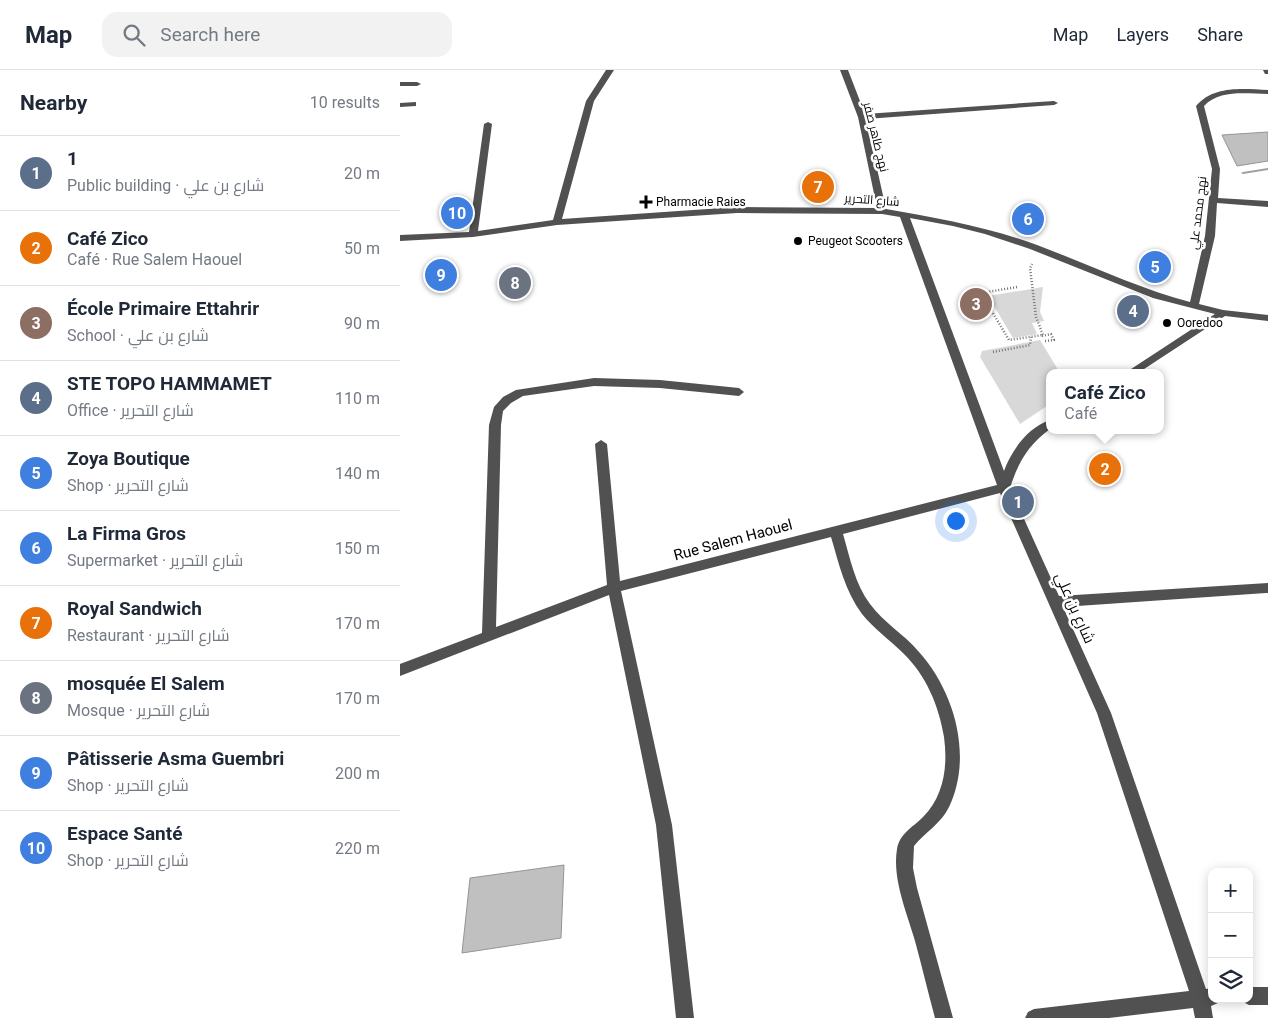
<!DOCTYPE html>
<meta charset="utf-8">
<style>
body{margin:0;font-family:Roboto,Cairo,sans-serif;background:#f2f2f3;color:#1f2937}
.controls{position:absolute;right:15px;bottom:15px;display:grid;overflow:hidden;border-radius:10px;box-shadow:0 2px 12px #0003}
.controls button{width:45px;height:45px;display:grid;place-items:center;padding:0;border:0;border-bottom:1px solid #e0e1e3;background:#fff;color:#1f2937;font:25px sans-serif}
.you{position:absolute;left:555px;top:450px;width:18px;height:18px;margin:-12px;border:4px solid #fff;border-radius:50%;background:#1a73e8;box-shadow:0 0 0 8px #1a73e833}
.badge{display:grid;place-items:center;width:32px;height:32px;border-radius:50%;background:#000;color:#fff;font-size:16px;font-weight:700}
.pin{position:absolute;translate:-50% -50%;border:2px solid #fff;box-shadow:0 1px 5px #0006}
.popup{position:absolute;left:646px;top:299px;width:118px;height:65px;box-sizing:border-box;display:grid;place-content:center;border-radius:10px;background:#fff;filter:drop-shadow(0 1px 4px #0005);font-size:16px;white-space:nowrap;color:#747a83}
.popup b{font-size:19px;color:#1f2937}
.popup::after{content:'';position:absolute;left:50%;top:100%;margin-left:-10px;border:10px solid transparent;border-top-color:#fff}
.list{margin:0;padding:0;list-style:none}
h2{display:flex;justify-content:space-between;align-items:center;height:65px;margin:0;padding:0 20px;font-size:21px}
h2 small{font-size:16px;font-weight:400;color:#747a83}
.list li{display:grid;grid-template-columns:32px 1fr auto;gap:15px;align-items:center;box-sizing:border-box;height:75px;padding:0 20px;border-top:1px solid #e0e1e3}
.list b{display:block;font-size:19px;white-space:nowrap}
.list p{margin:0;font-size:16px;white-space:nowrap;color:#747a83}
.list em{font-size:16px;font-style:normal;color:#747a83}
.icon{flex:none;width:28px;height:28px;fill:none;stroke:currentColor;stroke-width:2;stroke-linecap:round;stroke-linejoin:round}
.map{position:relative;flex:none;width:868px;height:948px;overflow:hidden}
header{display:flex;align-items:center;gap:30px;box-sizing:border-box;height:70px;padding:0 25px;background:#fff;border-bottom:1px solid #e0e1e3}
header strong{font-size:24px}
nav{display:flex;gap:28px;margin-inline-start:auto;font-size:18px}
.search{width:350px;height:45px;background:#f2f2f3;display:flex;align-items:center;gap:12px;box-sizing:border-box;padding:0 18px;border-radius:15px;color:#747a83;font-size:19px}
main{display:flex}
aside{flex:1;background:#fff}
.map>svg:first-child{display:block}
.green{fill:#d8d8d8}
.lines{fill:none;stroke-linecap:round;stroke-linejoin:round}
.stream{fill:#9f9f9f;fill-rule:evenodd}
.building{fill:#c0c0c0;stroke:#959595}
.path{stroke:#737373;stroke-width:2.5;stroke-dasharray:1 2;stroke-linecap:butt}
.minor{fill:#515151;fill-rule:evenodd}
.poi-dot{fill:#000;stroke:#fff;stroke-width:2}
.labels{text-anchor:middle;stroke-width:5;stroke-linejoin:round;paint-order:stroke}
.far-street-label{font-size:12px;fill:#000;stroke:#fff}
.far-poi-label{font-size:12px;fill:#000;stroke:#fff;text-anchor:start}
.street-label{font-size:15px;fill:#000;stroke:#fff}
</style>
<header>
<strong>Map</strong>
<div class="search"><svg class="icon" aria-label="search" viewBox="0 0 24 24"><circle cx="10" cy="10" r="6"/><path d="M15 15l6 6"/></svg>Search here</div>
<nav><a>Map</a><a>Layers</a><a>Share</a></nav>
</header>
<main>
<aside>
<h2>Nearby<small>10 results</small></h2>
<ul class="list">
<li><span class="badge" style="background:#5c6f8a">1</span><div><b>1</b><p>Public building · شارع بن علي</p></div><em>20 m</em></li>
<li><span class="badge" style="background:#e8710a">2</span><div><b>Café Zico</b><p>Café · Rue Salem Haouel</p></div><em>50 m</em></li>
<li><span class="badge" style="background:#8d6e63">3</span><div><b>École Primaire Ettahrir</b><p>School · شارع بن علي</p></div><em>90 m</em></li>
<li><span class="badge" style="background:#5c6f8a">4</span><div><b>STE TOPO HAMMAMET</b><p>Office · شارع التحرير</p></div><em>110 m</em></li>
<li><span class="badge" style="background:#3f7fe0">5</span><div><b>Zoya Boutique</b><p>Shop · شارع التحرير</p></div><em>140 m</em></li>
<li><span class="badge" style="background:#3f7fe0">6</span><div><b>La Firma Gros</b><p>Supermarket · شارع التحرير</p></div><em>150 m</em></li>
<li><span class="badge" style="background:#e8710a">7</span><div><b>Royal Sandwich</b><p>Restaurant · شارع التحرير</p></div><em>170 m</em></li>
<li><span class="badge" style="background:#6b7280">8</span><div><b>mosquée El Salem</b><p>Mosque · شارع التحرير</p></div><em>170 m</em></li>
<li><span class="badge" style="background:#3f7fe0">9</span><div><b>Pâtisserie Asma Guembri</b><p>Shop · شارع التحرير</p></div><em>200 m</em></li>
<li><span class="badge" style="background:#3f7fe0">10</span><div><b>Espace Santé</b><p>Shop · شارع التحرير</p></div><em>220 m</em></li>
</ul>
</aside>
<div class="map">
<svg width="868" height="948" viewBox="0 0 868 948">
<rect width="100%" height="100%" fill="#fff"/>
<g class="green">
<polygon points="643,217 640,242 644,251 632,253 637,264 613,268 588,226"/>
<polygon points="640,270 660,303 650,303 650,334 620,354 580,287 582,281"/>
</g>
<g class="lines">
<polygon class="stream" points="868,98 868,100 843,104 841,103 843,102"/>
</g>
<g class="building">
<polygon points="868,62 868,91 837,96 822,65"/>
<polygon points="164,795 161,868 62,883 70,808"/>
</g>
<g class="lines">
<g class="path">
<polyline points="617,217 581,223 609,270 643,265 636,247 630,198 632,194"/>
<polyline points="571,227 560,228 562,232 585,229"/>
<polyline points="642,266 651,264 654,270 645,271"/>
<polyline points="593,282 630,275 631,267"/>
</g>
<g class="minor">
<path d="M206,0H214L194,31L162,149L337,137L477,138L458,47L440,0H448L465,44L654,31L658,33L654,35L466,49L486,139C538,148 588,157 637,175C688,194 737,218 790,232L805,166L812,99L796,36C814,15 843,19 868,20V24C847,24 820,19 804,36L820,99L818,128L868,131V137L817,133L815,166L799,234L823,240L868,245V251L825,246L738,303H725L815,244L753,228L630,179L585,164L553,156L510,148L604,401C611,381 628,357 650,350V359C628,375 618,393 610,418L659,526L868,513V523H866L663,537L711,643L806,919L812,918V929H820L818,933L811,936L813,948H795L793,938L709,948H625L628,942L634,939L789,921L697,643L600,423L443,464C450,488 455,514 470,534C484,553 504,564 519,582C555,622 573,687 549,737C541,754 525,762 514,776L513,798L517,818L553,948H535C528,922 522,897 515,871C507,843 492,809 497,779C500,763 512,758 523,747C544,726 548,696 544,667C539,636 526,605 503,583C490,570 474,559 462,544C445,521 439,494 431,467L221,521L272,755L294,948H276L256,755L209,525L0,606V594L82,563L89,355L94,337L103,327L116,320L194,308L260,310L339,318L344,322L339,326L260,318L194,316L123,326L111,333L103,341L101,355L96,557L207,515L195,374L201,370L207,374L220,511L597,415L500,147L482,144L337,143L157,155L73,167L0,171V165L69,162L84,54L88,52L92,54L78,161L153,150L186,31Z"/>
<polygon points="863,0 868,0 868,4 865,4"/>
<polygon points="0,12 17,12 21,14 17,16 0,16"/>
<polygon points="16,32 16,36 0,37 0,33"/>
<polygon points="849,917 868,917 868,935 849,935 843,932 842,929 849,929"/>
</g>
</g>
<g class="poi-dot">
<path d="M243.5 124.5h5v5h5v5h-5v5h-5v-5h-5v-5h5z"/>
<circle cx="398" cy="171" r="5"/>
<circle cx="767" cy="253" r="5"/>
</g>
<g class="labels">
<g class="far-street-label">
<text transform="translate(476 67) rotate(76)" y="4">نهج طاهر صفر</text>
<text transform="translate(472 130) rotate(4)" y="4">شارع التحرير</text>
<text transform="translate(798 143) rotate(-83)" y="4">نهج محمد علي</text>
</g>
<g class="far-poi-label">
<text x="256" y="136">Pharmacie Raies</text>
<text x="408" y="175">Peugeot Scooters</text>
<text x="777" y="257">Ooredoo</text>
</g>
<g class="street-label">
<text transform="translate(333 470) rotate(-15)" y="5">Rue Salem Haouel</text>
<text transform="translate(675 538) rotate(66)" y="5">شارع بن علي</text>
</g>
</g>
</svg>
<div class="controls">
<button>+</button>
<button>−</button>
<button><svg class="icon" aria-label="layers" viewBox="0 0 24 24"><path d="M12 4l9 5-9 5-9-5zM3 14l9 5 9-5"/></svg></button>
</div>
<div class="you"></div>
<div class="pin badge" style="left:618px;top:432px;background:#5c6f8a">1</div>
<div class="pin badge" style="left:705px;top:399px;background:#e8710a">2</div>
<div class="popup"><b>Café Zico</b>Café</div>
<div class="pin badge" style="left:576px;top:234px;background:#8d6e63">3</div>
<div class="pin badge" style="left:733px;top:241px;background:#5c6f8a">4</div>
<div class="pin badge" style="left:755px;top:197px;background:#3f7fe0">5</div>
<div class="pin badge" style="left:628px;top:149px;background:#3f7fe0">6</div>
<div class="pin badge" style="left:418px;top:117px;background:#e8710a">7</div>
<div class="pin badge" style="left:115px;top:213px;background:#6b7280">8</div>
<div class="pin badge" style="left:41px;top:205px;background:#3f7fe0">9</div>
<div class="pin badge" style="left:57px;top:143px;background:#3f7fe0">10</div>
</div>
</main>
